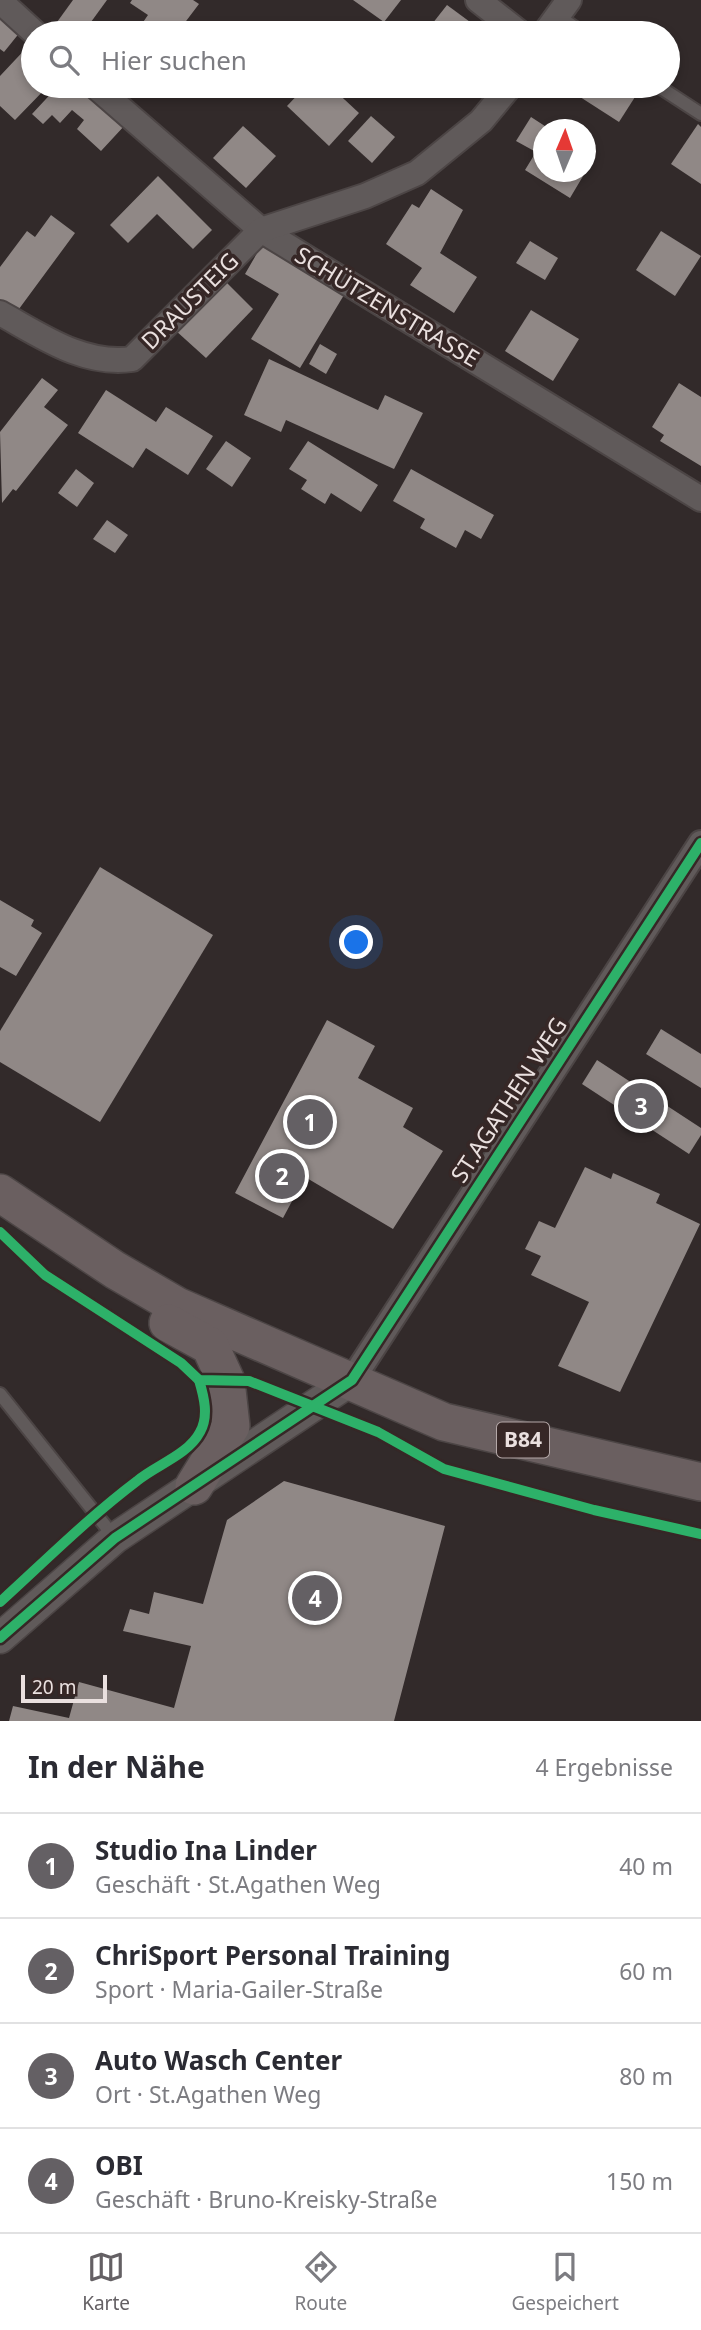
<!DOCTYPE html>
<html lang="de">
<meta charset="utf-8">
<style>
body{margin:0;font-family:"Noto Sans",sans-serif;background:#f2f2f3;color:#2b2b33}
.compass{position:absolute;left:533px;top:119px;width:63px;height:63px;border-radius:50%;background:#fff;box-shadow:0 4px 10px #0003;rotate:2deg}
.scale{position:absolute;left:21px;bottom:18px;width:86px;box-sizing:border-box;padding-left:7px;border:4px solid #eae0df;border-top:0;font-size:19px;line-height:24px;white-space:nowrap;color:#eae0df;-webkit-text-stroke:5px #362726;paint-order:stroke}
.you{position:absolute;left:357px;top:943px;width:24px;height:24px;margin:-18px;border:5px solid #fff;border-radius:50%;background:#1a73e8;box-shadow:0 0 0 10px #1a73e833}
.badge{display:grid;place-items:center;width:46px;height:46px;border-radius:50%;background:#646064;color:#fff;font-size:23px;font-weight:700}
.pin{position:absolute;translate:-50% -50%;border:4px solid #fff;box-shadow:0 2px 7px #0006}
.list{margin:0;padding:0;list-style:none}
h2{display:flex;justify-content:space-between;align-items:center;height:91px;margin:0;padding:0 28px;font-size:30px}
h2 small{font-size:23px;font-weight:400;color:#7c7c81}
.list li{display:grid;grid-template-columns:46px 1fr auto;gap:21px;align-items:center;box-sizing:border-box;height:105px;padding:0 28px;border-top:2px solid #e1e1e2}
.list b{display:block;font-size:26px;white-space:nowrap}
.list p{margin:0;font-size:23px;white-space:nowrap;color:#7c7c81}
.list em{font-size:23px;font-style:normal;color:#7c7c81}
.icon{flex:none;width:38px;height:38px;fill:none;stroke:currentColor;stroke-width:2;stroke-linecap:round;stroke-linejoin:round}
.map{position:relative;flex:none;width:701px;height:1721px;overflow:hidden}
.search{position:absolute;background:#fff;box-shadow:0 4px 10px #0003;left:21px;right:21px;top:21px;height:77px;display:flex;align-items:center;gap:18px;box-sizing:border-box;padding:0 24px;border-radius:38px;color:#7c7c81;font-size:26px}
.sheet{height:511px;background:#fff}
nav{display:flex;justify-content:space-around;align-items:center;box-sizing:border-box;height:98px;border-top:2px solid #e1e1e2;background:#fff;font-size:19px;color:#7c7c81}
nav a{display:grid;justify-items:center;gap:4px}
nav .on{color:#646064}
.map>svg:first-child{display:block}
.building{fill:#908886}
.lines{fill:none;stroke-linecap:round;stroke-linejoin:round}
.service-casing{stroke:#4c4545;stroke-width:16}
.minor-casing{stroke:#4c4545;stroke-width:28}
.tertiary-casing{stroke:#4c4545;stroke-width:33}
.primary-casing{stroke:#4c4545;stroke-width:40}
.service{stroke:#605a5a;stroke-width:12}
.minor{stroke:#605a5a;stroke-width:24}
.tertiary{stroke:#605a5a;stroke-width:30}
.primary{stroke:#6a5f60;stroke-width:37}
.cycleway-casing{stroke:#362726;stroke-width:15}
.cycleway{stroke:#2db169;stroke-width:10}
.labels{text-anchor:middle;stroke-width:7;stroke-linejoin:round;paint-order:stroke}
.shield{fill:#362726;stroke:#b4a8a8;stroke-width:2}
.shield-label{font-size:21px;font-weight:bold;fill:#eae0df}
.street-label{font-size:23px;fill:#eae0df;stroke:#362726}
</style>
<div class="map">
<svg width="701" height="1721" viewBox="0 0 701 1721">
<rect width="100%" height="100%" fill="#322a2a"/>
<g class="building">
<polygon points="73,0 107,0 83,33 58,33 52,29"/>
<polygon points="132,0 193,0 199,4 177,33 145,33 139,28 148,15 130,3"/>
<polygon points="353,0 401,0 384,22"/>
<polygon points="447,5 485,33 425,33"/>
<polygon points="0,13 21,31 4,52 0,49"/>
<polygon points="31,43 33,86 48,86 15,120 0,106 0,76"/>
<polygon points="58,86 69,92 75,86 83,86 126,124 101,151 77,129 84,120 72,110 60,123 52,115 43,124 32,114"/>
<polygon points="306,86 330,86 359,113 329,146 287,106"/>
<polygon points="563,86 642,86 619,122"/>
<polygon points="371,116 395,137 372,163 348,141"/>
<polygon points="531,117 551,130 544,130 544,172 586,172 586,150 595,156 570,198 525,170 536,152 516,141"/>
<polygon points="698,124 701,127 701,184 671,164"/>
<polygon points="243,126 276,156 246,188 213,158"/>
<polygon points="158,176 212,230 193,249 157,214 128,243 110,225"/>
<polygon points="431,189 463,210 440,253 477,277 454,313 410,285 422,268 386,244 412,204 419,208"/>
<polygon points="51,215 75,233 16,313 0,301 0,267 27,231 35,237"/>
<polygon points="661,231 701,256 675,296 636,270"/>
<polygon points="264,241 347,290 300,368 251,339 279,294 245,274"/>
<polygon points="530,241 558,258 545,280 516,263"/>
<polygon points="223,279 253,309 206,358 175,330"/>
<polygon points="531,310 579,339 553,381 505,351"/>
<polygon points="320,344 337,354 326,374 309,364"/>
<polygon points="269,359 378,410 385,395 423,413 394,469 286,420 281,432 244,415"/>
<polygon points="42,378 58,390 44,407 68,425 16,491 13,489 2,503 0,432"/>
<polygon points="679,383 701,397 701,466 660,441 664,435 652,427"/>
<polygon points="106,390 156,422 166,407 213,436 188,475 146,448 133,468 78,433"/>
<polygon points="226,441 251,458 232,487 206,469"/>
<polygon points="308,441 378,485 361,512 331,493 325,504 301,489 307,480 289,469"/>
<polygon points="76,469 94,483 77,507 58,493"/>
<polygon points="411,469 494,515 481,539 465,530 456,548 420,528 425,519 393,501"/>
<polygon points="107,520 128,535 115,553 93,539"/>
<polygon points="100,867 213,935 100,1122 0,1062 0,1031"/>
<polygon points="0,900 34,920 31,926 42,933 16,976 0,967"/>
<polygon points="327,1020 375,1046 358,1078 413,1108 403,1127 443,1151 393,1229 305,1177 283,1218 235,1193"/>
<polygon points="661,1029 701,1054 701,1088 646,1054"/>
<polygon points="597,1060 701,1128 701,1135 689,1154 582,1084"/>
<polygon points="585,1167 611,1179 613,1173 660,1194 656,1203 700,1224 620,1392 558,1366 589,1302 531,1275 541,1256 525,1249 539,1221 555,1228"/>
<polygon points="284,1481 445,1526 394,1721 9,1721 13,1706 69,1718 79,1682 174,1708 191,1646 123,1631 130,1609 149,1614 154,1592 203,1604 227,1520"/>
</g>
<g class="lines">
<g class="service-casing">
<g id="service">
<polyline points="558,16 583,33"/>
<polyline points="658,86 701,114"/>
<polyline points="0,1394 115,1538"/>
</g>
</g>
<g class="minor-casing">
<g id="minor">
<polyline points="478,0 520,33"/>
<polyline points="0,1 35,33"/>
<polyline points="545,33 569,0"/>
<polyline points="95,86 261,230 701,499"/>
<path d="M0,313C40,335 83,366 132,359L261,230L365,196L417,173L481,121L510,86"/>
<polyline points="352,1380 701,843"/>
</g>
</g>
<g class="tertiary-casing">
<polyline id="tertiary" points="0,1638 115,1538 352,1380"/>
</g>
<g class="primary-casing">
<g id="primary">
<polyline points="0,1193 115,1270 177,1306 444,1422 701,1482"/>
<polyline points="168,1323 210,1346 226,1381 231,1426 194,1486"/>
</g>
</g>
<use href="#service" class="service"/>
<use href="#minor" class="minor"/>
<use href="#tertiary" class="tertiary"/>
<use href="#primary" class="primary"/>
<g class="cycleway-casing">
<g id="cycleway">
<polyline points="0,1232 45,1275 181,1363 199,1380 249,1381 378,1432 444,1469 594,1510 701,1534"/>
<path d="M0,1602C45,1561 88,1518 137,1481C156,1465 188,1455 200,1432C209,1416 204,1397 199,1380"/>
<polyline points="0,1638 115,1538 352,1380 701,843"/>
</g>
</g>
<use href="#cycleway" class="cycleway"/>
</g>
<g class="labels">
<rect class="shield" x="497" y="1422.5" width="52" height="35" rx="5"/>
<g class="shield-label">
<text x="523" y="1447">B84</text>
</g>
<g class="street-label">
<text transform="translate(190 301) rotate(-45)" y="8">DRAUSTEIG</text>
<text transform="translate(387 307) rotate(31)" y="8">SCHÜTZENSTRASSE</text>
<text transform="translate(509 1100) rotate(-57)" y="8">ST.AGATHEN WEG</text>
</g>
</g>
</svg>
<svg class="compass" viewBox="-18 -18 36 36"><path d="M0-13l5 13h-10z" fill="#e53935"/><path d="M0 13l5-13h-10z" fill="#7c7c81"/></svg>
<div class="scale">20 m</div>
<div class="you"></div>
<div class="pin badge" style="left:310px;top:1122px">1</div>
<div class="pin badge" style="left:282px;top:1176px">2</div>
<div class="pin badge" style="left:641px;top:1106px">3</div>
<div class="pin badge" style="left:315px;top:1598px">4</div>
<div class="search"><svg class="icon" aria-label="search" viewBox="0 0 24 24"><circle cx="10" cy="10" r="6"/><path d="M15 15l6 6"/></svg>Hier suchen</div>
</div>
<section class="sheet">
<h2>In der Nähe<small>4 Ergebnisse</small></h2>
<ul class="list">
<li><span class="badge">1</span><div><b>Studio Ina Linder</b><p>Geschäft · St.Agathen Weg</p></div><em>40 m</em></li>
<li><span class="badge">2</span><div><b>ChriSport Personal Training</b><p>Sport · Maria-Gailer-Straße</p></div><em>60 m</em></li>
<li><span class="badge">3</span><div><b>Auto Wasch Center</b><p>Ort · St.Agathen Weg</p></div><em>80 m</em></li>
<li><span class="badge">4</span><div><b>OBI</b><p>Geschäft · Bruno-Kreisky-Straße</p></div><em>150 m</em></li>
</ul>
</section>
<nav>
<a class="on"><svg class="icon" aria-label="map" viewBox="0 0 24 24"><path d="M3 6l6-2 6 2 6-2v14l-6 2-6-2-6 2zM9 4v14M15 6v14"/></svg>Karte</a>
<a><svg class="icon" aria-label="directions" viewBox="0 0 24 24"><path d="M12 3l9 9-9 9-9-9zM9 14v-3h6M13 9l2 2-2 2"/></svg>Route</a>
<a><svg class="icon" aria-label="saved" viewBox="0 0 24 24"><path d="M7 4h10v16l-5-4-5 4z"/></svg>Gespeichert</a>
</nav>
